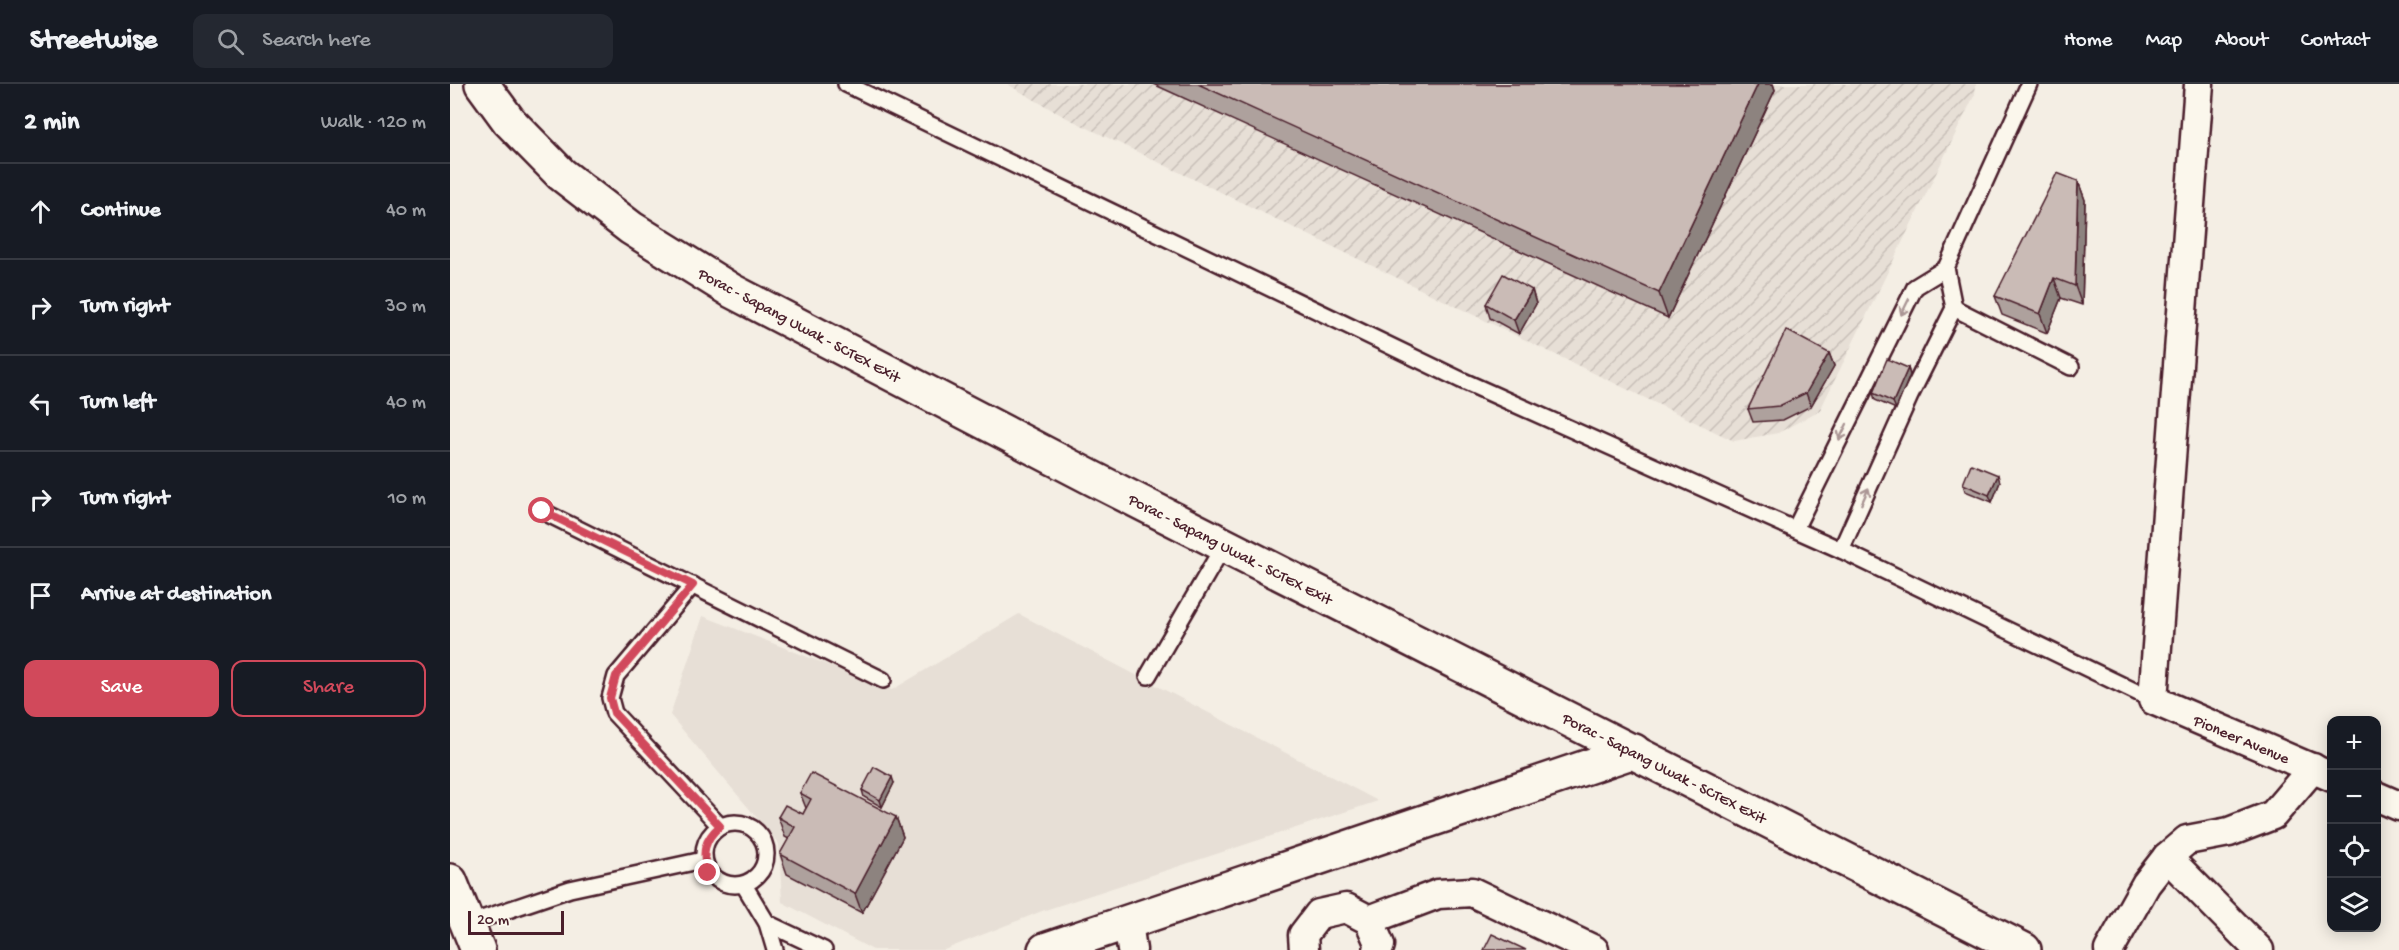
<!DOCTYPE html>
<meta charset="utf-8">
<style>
body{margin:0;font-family:"Gochi Hand",sans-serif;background:#242831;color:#f1f3f6}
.controls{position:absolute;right:18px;bottom:18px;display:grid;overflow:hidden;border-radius:12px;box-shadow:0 3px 15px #0003}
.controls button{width:54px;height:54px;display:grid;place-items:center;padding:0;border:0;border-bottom:2px solid #363941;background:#171b24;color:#f1f3f6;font:30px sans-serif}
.scale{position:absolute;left:18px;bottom:15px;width:96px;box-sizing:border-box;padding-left:6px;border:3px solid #4a1f2b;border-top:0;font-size:16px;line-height:21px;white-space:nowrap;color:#4a1f2b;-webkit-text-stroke:4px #fbf7ec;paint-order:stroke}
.stop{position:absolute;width:18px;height:18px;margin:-14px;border:4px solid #d1495b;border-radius:50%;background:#fff}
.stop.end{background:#d1495b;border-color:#fff;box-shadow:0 2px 6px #0008}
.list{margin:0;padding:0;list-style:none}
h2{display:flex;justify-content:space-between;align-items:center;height:78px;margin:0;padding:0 24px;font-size:26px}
h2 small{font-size:20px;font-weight:400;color:#9ea1a6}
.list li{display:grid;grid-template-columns:39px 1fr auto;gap:18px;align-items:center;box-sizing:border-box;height:96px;padding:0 24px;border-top:2px solid #363941}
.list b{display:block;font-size:22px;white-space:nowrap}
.list em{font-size:20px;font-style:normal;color:#9ea1a6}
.actions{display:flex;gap:12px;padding:18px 24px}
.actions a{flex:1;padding:14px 0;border:2px solid #d1495b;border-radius:12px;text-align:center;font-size:21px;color:#d1495b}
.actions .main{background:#d1495b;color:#fff}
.icon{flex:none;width:33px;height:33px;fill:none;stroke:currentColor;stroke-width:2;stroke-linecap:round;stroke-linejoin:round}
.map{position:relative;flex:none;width:1949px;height:866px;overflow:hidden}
header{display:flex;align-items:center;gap:36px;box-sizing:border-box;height:84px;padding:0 30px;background:#171b24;border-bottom:2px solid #363941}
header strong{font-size:28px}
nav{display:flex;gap:33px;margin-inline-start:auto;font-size:21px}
.search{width:420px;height:54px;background:#242831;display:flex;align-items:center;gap:15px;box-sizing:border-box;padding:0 21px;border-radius:12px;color:#9ea1a6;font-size:22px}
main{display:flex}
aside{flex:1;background:#171b24}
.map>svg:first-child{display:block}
.built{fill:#e7dfd6}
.industrial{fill:url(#industrial-furrows)}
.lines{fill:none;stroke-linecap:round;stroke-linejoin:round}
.lane-casing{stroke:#4a1f2b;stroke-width:20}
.street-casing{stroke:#4a1f2b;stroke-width:33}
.secondary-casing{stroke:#4a1f2b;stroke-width:38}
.lane{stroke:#fbf7ec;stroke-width:15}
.street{stroke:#fbf7ec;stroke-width:28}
.secondary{stroke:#fbf7ec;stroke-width:33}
.wall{fill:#aea19d;stroke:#4a1f2b;stroke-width:1.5}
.shaded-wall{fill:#8d837f;stroke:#4a1f2b;stroke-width:1.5}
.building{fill:#cabbb6;stroke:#4a1f2b;stroke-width:1.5}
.oneway{stroke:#ab9695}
.route{stroke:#d1495b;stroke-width:8}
.labels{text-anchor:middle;stroke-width:5;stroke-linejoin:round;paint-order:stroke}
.street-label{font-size:16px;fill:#4a1f2b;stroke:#fbf7ec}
</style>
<header>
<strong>Streetwise</strong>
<div class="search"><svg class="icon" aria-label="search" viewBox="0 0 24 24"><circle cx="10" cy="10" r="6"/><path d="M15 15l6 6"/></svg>Search here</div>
<nav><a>Home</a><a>Map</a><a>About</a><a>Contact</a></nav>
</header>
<main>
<aside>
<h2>2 min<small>Walk · 120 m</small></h2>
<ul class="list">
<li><svg class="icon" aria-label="ahead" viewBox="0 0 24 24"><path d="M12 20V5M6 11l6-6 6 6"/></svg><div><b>Continue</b></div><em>40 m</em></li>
<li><svg class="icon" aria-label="right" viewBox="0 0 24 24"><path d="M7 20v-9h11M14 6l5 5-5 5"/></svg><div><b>Turn right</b></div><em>30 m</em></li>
<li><svg class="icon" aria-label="left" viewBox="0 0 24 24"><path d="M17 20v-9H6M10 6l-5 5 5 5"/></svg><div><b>Turn left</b></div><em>40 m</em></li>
<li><svg class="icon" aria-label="right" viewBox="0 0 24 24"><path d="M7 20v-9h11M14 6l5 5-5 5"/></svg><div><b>Turn right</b></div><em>10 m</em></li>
<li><svg class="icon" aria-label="arrive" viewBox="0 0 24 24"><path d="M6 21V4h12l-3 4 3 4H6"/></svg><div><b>Arrive at destination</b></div></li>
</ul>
<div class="actions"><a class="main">Save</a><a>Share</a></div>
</aside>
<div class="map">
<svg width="1949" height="866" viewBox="0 0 1949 866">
<defs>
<pattern id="industrial-furrows" width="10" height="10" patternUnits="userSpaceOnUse" patternTransform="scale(1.5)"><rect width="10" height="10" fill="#e7dfd6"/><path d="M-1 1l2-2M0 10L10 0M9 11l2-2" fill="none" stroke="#c8bfb8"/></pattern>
</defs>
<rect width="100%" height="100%" fill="#f4eee4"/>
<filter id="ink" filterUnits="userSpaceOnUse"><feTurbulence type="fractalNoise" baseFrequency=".0167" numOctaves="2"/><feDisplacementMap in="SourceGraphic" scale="12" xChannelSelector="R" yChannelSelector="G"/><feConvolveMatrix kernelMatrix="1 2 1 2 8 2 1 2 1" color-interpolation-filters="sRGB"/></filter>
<g filter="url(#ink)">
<polygon class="built" points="569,530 928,717 592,827 494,866 423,866 332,818 329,760 220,631 253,532 442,606"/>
<polygon class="industrial" points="557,0 1526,0 1525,10 1370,326 1328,349 1284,357 613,32"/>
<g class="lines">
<g class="lane-casing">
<g id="lane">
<polyline points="396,0 1011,296 1391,466 1703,616"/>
<polyline points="1504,224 1621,283"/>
<polyline points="92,427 433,596"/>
<polyline points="1345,445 1465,203 1496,184 1579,0"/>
<polyline points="1391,466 1460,312 1504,224 1496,184"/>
<polyline points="243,501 166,592 160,614 164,629 270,742"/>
<polyline points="698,592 774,461"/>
<circle cx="285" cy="770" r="31"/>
<polyline points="294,801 317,839 325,866"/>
<polyline points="317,839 374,866"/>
<polyline points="17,840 120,805 253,776"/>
</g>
</g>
<g class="street-casing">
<g id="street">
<polyline points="1749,0 1703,616 1882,693"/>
<polyline points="1926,712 1949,722"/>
<polyline points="1717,773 1809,866"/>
<polyline points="919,836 988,810 1022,808 1144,866"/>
<polyline points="678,839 682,866"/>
<polyline points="854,866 853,851 869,830 896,824 919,836 930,861 928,866"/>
<polyline points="1659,866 1696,800 1717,773 1737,756 1779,748 1823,731 1863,684"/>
</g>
</g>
<g class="secondary-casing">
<g id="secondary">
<polyline points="32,0 59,37 111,90 181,144 282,207 644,395 1574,866"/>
<polyline points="0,797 28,866"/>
<polyline points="595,866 1184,667"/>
</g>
</g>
<use href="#lane" class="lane"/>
<use href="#street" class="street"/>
<use href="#secondary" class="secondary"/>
</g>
<g class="wall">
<polygon points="703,0 1323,0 1325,6 1218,234"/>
<polygon points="1628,97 1635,116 1632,221 1611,214 1597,249 1552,231 1545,212"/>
<polygon points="1082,206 1086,220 1069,250 1040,234 1036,220"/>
<polygon points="1379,269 1384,282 1361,322 1333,336 1303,338 1298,325"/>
<polygon points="1458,284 1460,291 1446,325 1425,316 1423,309"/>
<polygon points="1550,398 1542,418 1515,407 1513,400"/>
<polygon points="444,699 432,723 414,713 412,706"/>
<polygon points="350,709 446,733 453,753 412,829 337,790 330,770 339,755 335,753 328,733 353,730 356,724"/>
</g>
<g class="shaded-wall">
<polygon points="1308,0 1323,0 1325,6 1218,234 1209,209"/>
<polygon points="1628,97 1635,116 1632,221 1625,202"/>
<polygon points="1604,194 1611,214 1597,249 1590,230"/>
<polygon points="1082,206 1086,220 1069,250 1064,236"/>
<polygon points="1379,269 1384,282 1361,322 1356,309"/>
<polygon points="1458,284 1460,291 1446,325 1443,318"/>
<polygon points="1548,391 1550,398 1542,418 1539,411"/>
<polygon points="442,693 444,699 432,723 430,716"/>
<polygon points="446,733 453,753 412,829 405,810"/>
</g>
<g class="building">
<polygon points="748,0 1308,0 1209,209"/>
<polygon points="1607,89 1628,97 1625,202 1604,194 1590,230 1545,212"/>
<polygon points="1053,190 1082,206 1064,236 1036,220"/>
<polygon points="1336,246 1379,269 1356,309 1329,322 1298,325"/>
<polygon points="1437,275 1458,284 1443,318 1423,309"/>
<polygon points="1521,380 1548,391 1539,411 1513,400"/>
<polygon points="424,683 442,693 430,716 412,706"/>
<polygon points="361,689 446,733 405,810 330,770 345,743 328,733 335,721 353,730 361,715 350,709"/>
<polygon points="1042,850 1076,866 1034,866"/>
</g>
<defs><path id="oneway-shaft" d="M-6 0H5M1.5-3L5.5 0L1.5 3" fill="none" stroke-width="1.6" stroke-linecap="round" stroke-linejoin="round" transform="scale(1.5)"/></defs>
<g class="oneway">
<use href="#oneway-shaft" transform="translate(1455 223) rotate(116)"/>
<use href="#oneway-shaft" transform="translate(1393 348) rotate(116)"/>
<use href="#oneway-shaft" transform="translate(1415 412) rotate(-66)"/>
</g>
</g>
<g class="lines" filter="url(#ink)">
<path class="route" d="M92,427L243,501L166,592L160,614L164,629L270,742C254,756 251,769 258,789"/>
</g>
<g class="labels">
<g class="street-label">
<text transform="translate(350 240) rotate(28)" y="6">Porac - Sapang Uwak - SCTEX Exit</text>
<text transform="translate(781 464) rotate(27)" y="6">Porac - Sapang Uwak - SCTEX Exit</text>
<text transform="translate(1792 654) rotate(23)" y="6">Pioneer Avenue</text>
<text transform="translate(1215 683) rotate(27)" y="6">Porac - Sapang Uwak - SCTEX Exit</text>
</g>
</g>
</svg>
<div class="controls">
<button>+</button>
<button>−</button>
<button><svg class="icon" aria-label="locate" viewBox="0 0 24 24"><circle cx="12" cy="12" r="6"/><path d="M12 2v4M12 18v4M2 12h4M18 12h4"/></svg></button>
<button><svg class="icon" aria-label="layers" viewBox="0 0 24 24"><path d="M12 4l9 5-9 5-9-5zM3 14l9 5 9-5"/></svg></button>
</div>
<div class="scale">20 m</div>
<div class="stop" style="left:92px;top:427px"></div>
<div class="stop end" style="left:258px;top:789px"></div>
</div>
</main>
